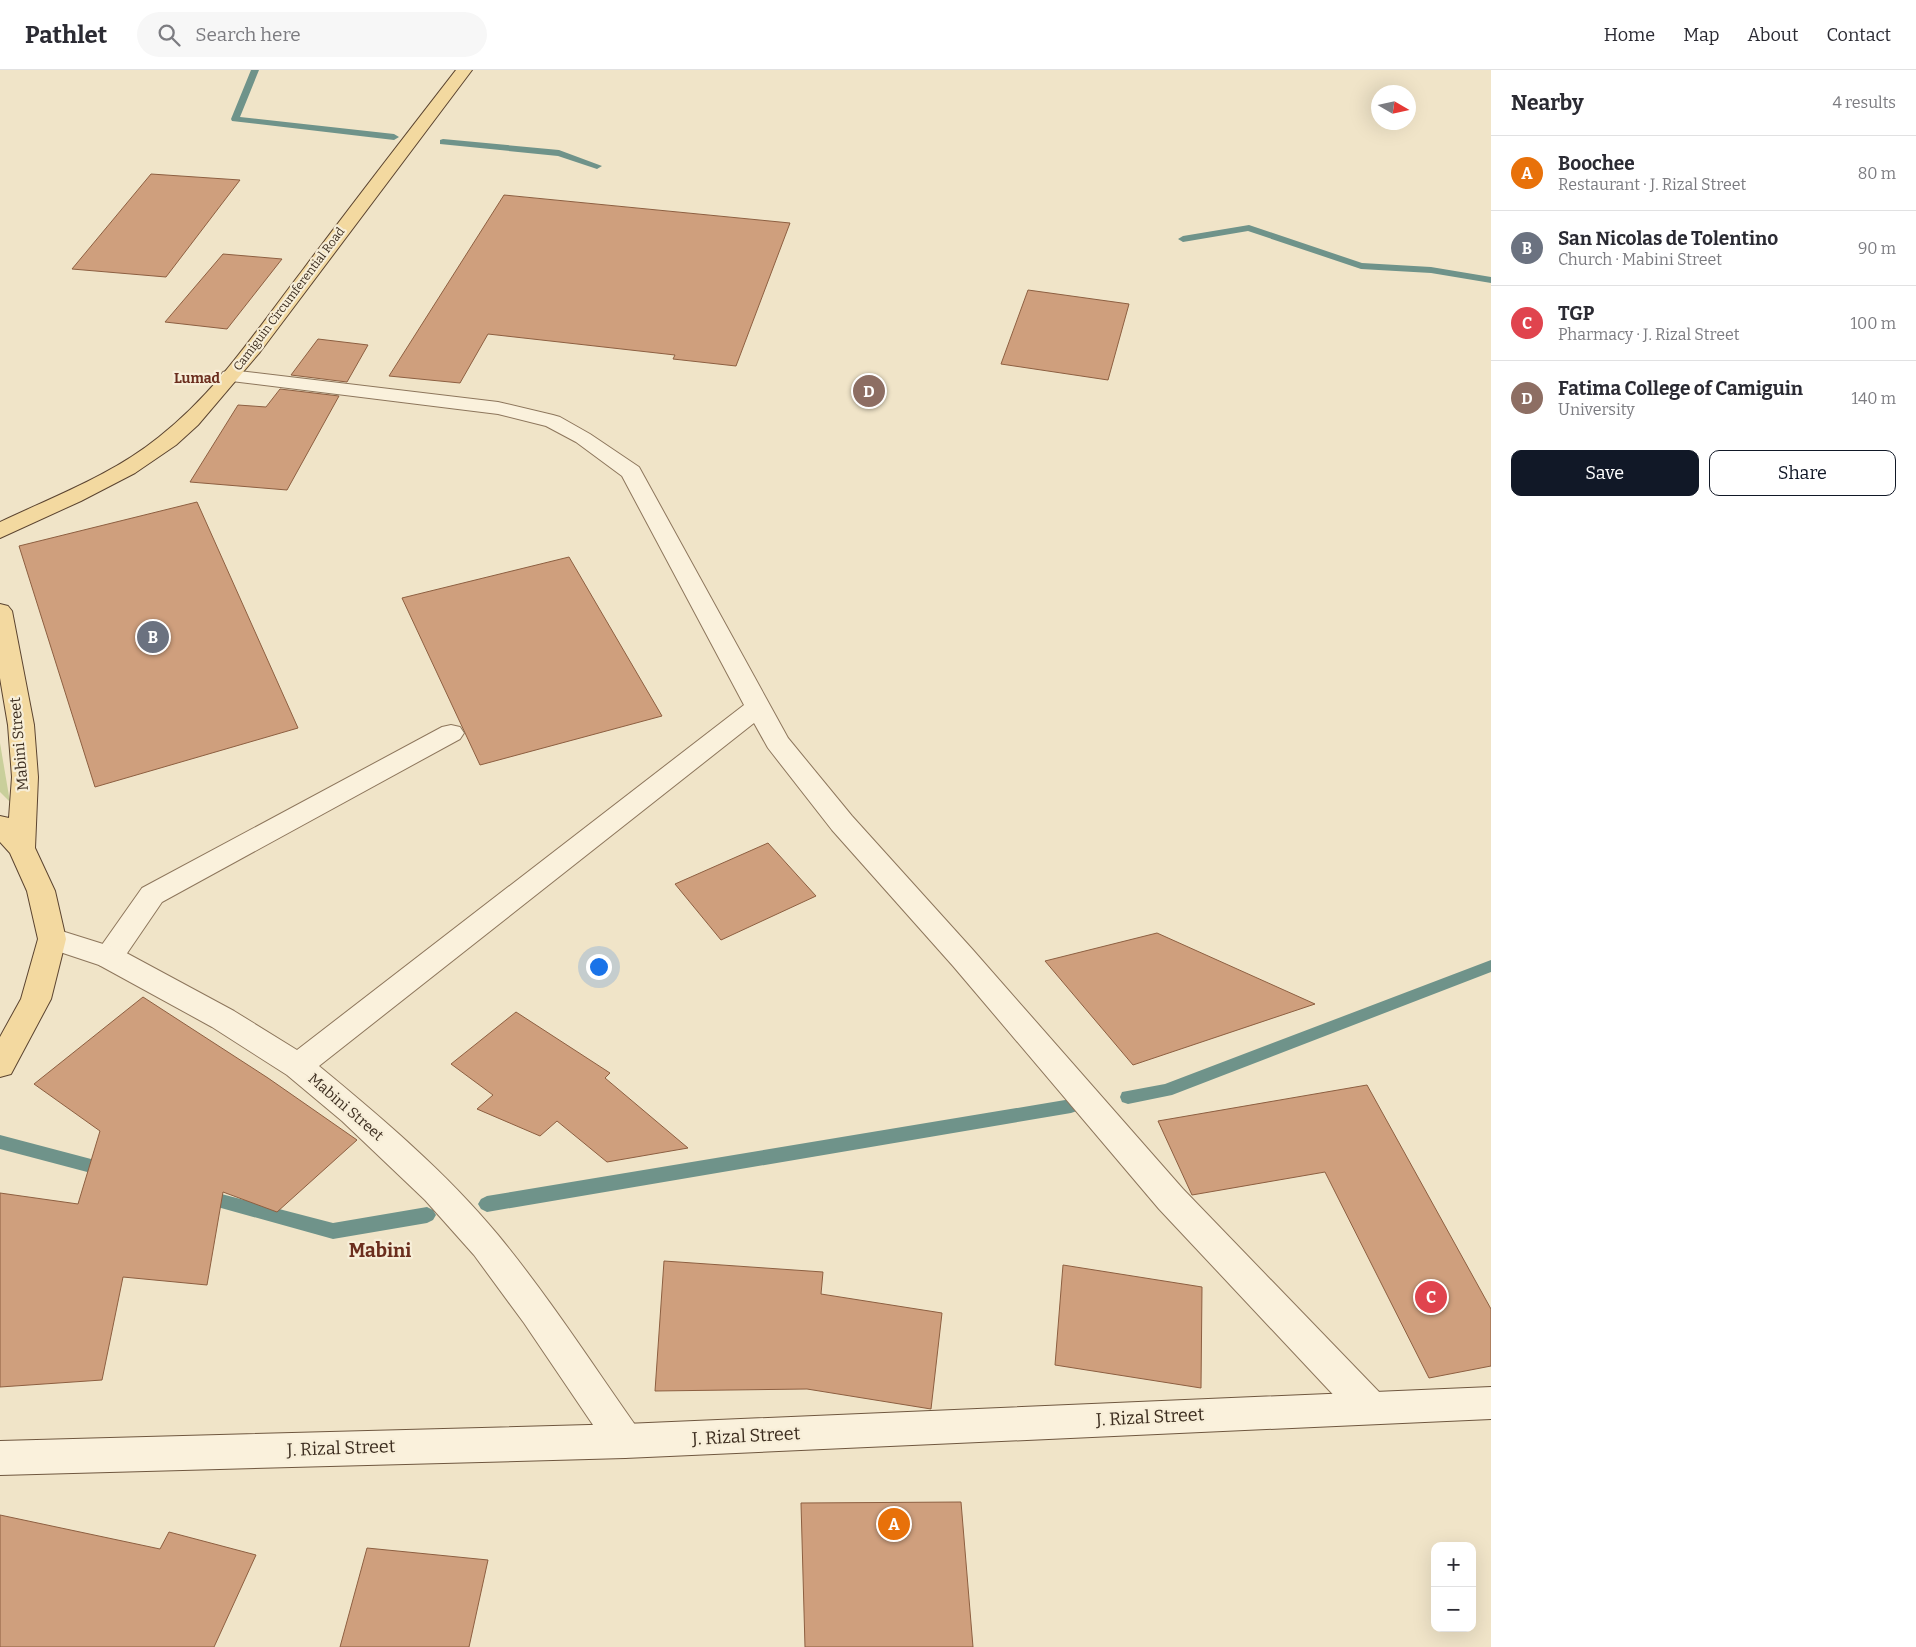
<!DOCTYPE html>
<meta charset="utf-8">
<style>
body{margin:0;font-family:Bitter,serif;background:#f7f7f7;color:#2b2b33}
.controls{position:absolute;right:15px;bottom:15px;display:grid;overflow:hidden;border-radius:10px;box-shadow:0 5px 20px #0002}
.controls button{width:45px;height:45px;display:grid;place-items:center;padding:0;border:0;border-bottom:1px solid #e1e1e2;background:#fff;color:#2b2b33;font:25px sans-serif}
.compass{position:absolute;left:1371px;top:15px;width:45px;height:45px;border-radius:50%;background:#fff;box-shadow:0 5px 20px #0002;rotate:99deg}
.you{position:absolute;left:598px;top:896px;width:18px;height:18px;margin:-12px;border:4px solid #fff;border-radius:50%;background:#1a73e8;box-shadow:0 0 0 8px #1a73e833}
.badge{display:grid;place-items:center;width:32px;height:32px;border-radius:50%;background:#111827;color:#fff;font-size:16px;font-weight:700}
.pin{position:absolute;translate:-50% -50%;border:2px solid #fff;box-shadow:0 1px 5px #0006}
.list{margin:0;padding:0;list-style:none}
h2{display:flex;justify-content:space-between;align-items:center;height:65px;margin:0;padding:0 20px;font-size:21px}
h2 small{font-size:16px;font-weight:400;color:#7c7c81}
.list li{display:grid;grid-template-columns:32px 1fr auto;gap:15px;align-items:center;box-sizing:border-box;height:75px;padding:0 20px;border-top:1px solid #e1e1e2}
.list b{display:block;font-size:19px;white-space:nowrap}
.list p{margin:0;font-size:16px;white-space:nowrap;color:#7c7c81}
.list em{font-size:16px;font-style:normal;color:#7c7c81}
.actions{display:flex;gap:10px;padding:15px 20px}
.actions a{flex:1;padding:11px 0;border:1px solid #111827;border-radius:10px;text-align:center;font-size:18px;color:#111827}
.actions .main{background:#111827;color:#fff}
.icon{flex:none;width:28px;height:28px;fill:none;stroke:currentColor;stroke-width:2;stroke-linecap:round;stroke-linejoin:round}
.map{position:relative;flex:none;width:1491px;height:1577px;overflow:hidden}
header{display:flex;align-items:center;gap:30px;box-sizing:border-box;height:70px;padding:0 25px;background:#fff;border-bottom:1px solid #e1e1e2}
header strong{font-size:24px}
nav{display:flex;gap:28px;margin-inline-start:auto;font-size:18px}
.search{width:350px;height:45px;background:#f7f7f7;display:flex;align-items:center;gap:12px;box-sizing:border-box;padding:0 18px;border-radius:28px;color:#7c7c81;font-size:19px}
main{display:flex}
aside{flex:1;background:#fff}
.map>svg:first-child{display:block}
.green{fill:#c9cf9b}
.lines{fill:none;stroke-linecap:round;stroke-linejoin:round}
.stream{fill:#6f938a;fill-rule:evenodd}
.building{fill:#cf9f7d;stroke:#8d5f41}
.lane-casing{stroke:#8d765c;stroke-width:2}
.street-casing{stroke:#8d765c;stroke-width:2}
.secondary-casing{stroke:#6f573f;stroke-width:2}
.primary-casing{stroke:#5b4430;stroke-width:2}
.lane{fill:#faf1dc;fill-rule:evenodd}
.street{fill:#faf1dc;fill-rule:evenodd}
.secondary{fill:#faf1dc;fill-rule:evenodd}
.primary{fill:#f3d9a0;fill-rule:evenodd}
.labels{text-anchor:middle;stroke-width:4.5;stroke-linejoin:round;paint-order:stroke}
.far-street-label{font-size:12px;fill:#3d2e20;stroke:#f7eed8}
.far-neighbourhood-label{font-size:14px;font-weight:bold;fill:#6b2e1e;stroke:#f7eed8}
.street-label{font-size:15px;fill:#3d2e20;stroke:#f7eed8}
.near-street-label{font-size:18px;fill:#3d2e20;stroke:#f7eed8}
.near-neighbourhood-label{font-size:19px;font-weight:bold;fill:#6b2e1e;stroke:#f7eed8}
</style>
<header>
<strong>Pathlet</strong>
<div class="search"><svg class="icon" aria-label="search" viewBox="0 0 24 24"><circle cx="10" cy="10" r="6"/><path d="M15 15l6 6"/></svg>Search here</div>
<nav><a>Home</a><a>Map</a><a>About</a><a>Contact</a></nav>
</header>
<main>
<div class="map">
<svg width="1491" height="1577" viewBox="0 0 1491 1577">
<rect width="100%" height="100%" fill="#f0e4c8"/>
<polygon class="green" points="0,673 10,732 0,722"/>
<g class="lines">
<g class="stream">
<polygon points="251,0 259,0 240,47 394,64 399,67 394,70 232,51 231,49"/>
<polygon points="443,69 559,80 602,96 597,99 558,86 440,74 440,70"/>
<polygon points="1249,155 1362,193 1431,197 1491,207 1491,213 1431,203 1361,199 1248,161 1183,172 1178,169 1183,166"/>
<polygon points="1491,890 1491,902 1172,1025 1128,1034 1122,1032 1120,1027 1122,1022 1165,1014"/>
<polygon points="1071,1029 1077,1031 1080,1036 1077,1041 1071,1043 487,1142 481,1139 478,1134 481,1129 487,1126"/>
<polygon points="0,1065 110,1094 116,1096 119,1101 116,1106 110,1108 0,1079"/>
<polygon points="202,1119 333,1153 427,1137 433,1140 436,1145 433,1150 427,1153 333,1169 196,1131 193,1126 196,1121"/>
</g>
</g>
<g class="building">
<polygon points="151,104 240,110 166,207 72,199"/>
<polygon points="504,125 790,153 736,296 673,289 675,285 488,264 460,313 389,306"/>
<polygon points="223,184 282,189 227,259 165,252"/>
<polygon points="1028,220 1129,234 1108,310 1001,294"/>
<polygon points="318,269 368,275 347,312 291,305"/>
<polygon points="280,319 339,326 287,420 190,412 238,335 266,337"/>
<polygon points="197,432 298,658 95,717 19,476"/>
<polygon points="569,487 662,646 480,695 402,528"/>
<polygon points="768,773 816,826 721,870 675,814"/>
<polygon points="1157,863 1315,934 1133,995 1045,891"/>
<polygon points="143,927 268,1008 357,1070 277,1142 223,1122 207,1215 123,1207 102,1310 0,1317 0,1123 78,1134 100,1061 34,1014"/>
<polygon points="516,942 610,1003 605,1008 688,1078 607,1092 557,1051 540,1066 477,1039 493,1025 451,994"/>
<polygon points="1367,1015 1491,1239 1491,1296 1429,1308 1325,1102 1192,1125 1158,1051"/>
<polygon points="664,1191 823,1202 821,1224 942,1243 931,1339 807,1319 655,1321"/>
<polygon points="1063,1195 1202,1217 1201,1318 1055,1295"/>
<polygon points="961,1432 973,1577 805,1577 801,1433"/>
<polygon points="0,1445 160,1479 169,1462 256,1485 214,1577 0,1577"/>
<polygon points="367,1478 488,1490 469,1577 340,1577"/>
</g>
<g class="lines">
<g class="lane-casing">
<polygon id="lane" points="451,655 460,657 464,663 460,669 162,832 119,895 109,898 99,895 95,887 99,879 142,818 442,657"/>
</g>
<g class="street-casing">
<path id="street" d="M230,300L498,332L553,345L560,347L590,364L639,397L788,668L852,746L973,880L1183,1119L1382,1325L1387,1337L1382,1349L1369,1353L1356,1349L1159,1139L953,896L832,760L768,678L754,653L319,996C382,1048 446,1102 498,1165C549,1227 592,1294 638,1359L643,1371L638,1383L625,1388L612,1383L524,1253L474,1185L425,1130L342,1051L287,1005L212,957L99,895L42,876L38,869L42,862L52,858L119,879L234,941L297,980L744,635L622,406L576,372L546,356L498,344L223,310L220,306L223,302Z"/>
</g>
<g class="secondary-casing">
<polygon id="secondary" points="1491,1317 1491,1349 625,1388 0,1405 0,1371 625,1354"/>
</g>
<g class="primary-casing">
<g id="primary">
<path d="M456,0H472L260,282L198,355L176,375L135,403L81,431L0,468V452C55,426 112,405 159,367C217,322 258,258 302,201C353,133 404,67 456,0Z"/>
<polygon points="0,534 8,536 12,541 34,655 38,707 35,778 55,821 66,869 51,929 11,1004 0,1007 0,967 21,929 38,869 27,821 10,783 0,772 0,746 9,748 12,707 8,655 0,608"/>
</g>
</g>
<use href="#lane" class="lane"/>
<use href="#street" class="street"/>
<use href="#secondary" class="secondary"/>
<use href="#primary" class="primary"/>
</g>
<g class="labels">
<g class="far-street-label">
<text transform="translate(289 229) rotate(-53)" y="4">Camiguin Circumferential Road</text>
</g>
<g class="far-neighbourhood-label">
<text x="197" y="313">Lumad</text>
</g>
<g class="street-label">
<text transform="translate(19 674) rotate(-95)" y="5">Mabini Street</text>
<text transform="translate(346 1037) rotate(41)" y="5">Mabini Street</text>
</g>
<g class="near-street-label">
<text transform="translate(1150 1347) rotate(-3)" y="6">J. Rizal Street</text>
<text transform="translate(746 1366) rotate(-3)" y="6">J. Rizal Street</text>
<text transform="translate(341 1378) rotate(-2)" y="6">J. Rizal Street</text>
</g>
<g class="near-neighbourhood-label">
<text x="380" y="1187">Mabini</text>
</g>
</g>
</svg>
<div class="controls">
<button>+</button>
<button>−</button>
</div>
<svg class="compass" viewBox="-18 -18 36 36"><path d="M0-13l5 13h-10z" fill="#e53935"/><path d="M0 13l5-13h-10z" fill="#7c7c81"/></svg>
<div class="you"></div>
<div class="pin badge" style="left:894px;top:1454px;background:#e8710a">A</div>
<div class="pin badge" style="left:153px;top:567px;background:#6b7280">B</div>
<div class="pin badge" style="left:1431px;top:1227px;background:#e0444e">C</div>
<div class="pin badge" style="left:869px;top:321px;background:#8d6e63">D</div>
</div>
<aside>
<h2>Nearby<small>4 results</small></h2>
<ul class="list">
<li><span class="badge" style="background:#e8710a">A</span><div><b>Boochee</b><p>Restaurant · J. Rizal Street</p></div><em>80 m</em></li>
<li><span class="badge" style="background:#6b7280">B</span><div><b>San Nicolas de Tolentino</b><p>Church · Mabini Street</p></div><em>90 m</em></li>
<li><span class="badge" style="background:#e0444e">C</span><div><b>TGP</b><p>Pharmacy · J. Rizal Street</p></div><em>100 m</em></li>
<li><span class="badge" style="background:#8d6e63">D</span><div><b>Fatima College of Camiguin</b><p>University</p></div><em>140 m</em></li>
</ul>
<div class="actions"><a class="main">Save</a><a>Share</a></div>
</aside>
</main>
